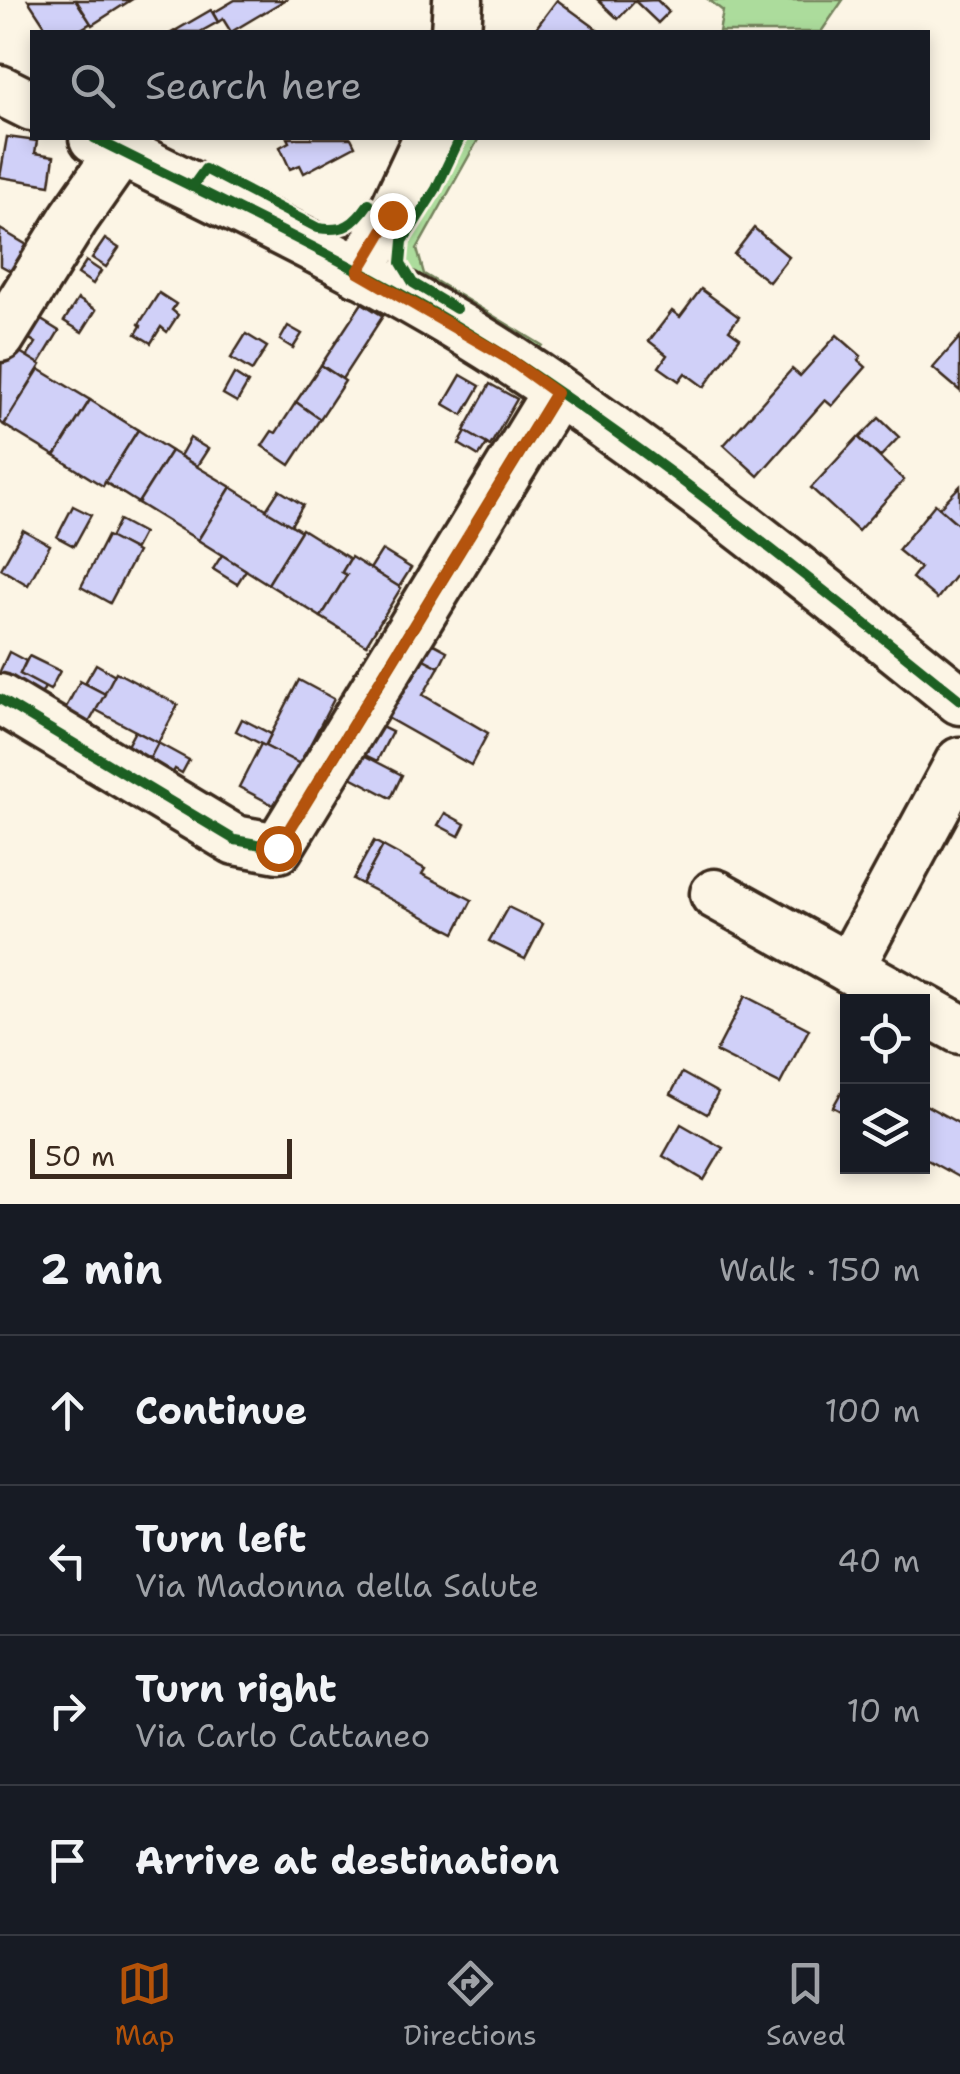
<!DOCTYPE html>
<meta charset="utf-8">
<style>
body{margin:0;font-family:"Shantell Sans",sans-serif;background:#242831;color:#f1f3f6}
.controls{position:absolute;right:30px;bottom:30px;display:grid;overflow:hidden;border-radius:0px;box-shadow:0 5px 15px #0003}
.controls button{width:90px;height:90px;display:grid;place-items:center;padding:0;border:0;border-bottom:2px solid #363941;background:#171b24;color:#f1f3f6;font:50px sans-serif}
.scale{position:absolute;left:30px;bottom:25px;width:262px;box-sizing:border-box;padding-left:10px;border:5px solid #3b2a1e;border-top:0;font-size:28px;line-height:35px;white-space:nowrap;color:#3b2a1e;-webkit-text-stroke:8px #fcf5e5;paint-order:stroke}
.stop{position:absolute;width:30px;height:30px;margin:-22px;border:8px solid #b45309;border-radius:50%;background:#fff}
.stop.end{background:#b45309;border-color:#fff;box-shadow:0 2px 10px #0008}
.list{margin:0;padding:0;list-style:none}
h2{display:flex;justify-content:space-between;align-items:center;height:130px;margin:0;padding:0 40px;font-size:42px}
h2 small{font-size:32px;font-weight:400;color:#9ea1a6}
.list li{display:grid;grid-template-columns:65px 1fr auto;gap:30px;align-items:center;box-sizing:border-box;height:150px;padding:0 40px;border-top:2px solid #363941}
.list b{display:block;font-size:38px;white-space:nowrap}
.list p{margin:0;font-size:32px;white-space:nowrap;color:#9ea1a6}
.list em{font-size:32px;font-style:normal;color:#9ea1a6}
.icon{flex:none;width:55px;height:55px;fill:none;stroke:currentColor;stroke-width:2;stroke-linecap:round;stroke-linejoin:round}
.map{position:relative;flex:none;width:960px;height:1204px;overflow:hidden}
.search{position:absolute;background:#171b24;box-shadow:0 5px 15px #0003;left:30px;right:30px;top:30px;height:110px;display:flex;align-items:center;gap:25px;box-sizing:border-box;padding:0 35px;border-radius:0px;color:#9ea1a6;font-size:38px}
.sheet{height:730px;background:#171b24}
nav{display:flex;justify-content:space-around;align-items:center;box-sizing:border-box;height:140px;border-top:2px solid #363941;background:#171b24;font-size:28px;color:#9ea1a6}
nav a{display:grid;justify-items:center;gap:5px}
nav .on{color:#b45309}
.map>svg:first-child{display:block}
.green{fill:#acdc9c;stroke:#74835d;stroke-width:2.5}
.building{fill:#d0d0f8;stroke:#3b2a1e;stroke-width:2.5}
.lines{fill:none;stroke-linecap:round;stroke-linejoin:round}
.minor-casing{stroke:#3b2a1e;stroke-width:55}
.minor{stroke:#fcf5e5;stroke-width:48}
.cycleway-casing{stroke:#fcf5e5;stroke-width:16}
.cycleway{stroke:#1b5e20;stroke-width:10}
.route{stroke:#b45309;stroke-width:12}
</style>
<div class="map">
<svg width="960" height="1204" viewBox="0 0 960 1204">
<rect width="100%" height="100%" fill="#fcf5e5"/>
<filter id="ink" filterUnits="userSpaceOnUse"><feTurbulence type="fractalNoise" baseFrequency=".01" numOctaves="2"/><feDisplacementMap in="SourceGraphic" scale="20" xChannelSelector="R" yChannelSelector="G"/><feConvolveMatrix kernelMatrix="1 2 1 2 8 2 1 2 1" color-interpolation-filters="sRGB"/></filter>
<g filter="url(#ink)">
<g class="green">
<polygon points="709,0 843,0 821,32 719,32 723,11"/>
<polygon points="428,138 479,138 417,249 424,274 542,345 524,370 359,272"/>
</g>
<g class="building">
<polygon points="28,0 76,0 91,23 76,32 49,32"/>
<polygon points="76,0 131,0 92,25"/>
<polygon points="235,0 285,0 231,32 223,19 218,22 213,13"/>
<polygon points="557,0 601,32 533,32"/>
<polygon points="598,0 636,0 618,19"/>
<polygon points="657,0 669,12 658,23 635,1"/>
<polygon points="211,10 218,22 200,32 173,32"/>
<polygon points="7,137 37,141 35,153 54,156 50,185 0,177"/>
<polygon points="287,138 351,138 355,146 304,173 300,165 290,169 280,147 289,142"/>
<polygon points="754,228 789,257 769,282 734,254"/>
<polygon points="0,229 27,245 11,271 0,265"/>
<polygon points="105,239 119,248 106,267 92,258"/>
<polygon points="86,261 101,271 93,284 78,274"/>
<polygon points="701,289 739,317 729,330 740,338 704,387 685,373 679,381 659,367 667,355 649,341 672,311 680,317"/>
<polygon points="159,293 176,304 172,310 178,315 167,332 161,327 151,343 136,334 141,326 139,324"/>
<polygon points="78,299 96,310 82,332 64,321"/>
<polygon points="362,303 383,316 342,379 321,365"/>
<polygon points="22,308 59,331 39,364 27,357 36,343 11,327"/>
<polygon points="288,326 302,334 293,348 280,340"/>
<polygon points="246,334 267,347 252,371 231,358"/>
<polygon points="837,335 861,356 858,360 866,367 832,406 825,400 758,476 724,445 792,369 800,376"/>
<polygon points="960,337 960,391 933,368"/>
<polygon points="2,341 41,365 4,425 0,422"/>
<polygon points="321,365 345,381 320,419 296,402"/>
<polygon points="39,369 90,400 55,456 4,425"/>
<polygon points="234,374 248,383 237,402 223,394"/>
<polygon points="461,375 480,386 463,415 444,404"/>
<polygon points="490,384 517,399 490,446 464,431"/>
<polygon points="90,400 138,430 103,486 55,456"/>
<polygon points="296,402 320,419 290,465 262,446 272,431 276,433"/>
<polygon points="879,418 899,437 880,457 859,438"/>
<polygon points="138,430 171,451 138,503 105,482"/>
<polygon points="466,432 487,444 479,456 459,444"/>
<polygon points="858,437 904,480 858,531 811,488"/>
<polygon points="190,438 208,449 197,466 180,456"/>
<polygon points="171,451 231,487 198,540 138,503"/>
<polygon points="960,486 960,526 939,508"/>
<polygon points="231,487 301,531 268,584 198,540"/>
<polygon points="279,490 303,505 291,525 266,510"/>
<polygon points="935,504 960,526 960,570 937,599 912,578 920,568 898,550"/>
<polygon points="73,506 91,515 74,546 57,537"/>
<polygon points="119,520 143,533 134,550 110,538"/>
<polygon points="302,529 350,559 342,572 347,575 321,617 268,584"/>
<polygon points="23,530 50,545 28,585 1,569"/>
<polygon points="107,536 137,552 110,603 81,587"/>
<polygon points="382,550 411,568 399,587 370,569"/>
<polygon points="222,555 246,570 237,584 213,569"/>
<polygon points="351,557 401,588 366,645 321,617 347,575 342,572"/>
<polygon points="417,635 447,651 439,667 408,651"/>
<polygon points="408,651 439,667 423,695 488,733 471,765 377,712"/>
<polygon points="9,652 26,661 20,674 45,687 35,707 0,689 0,671"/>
<polygon points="29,656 60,671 50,690 20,674"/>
<polygon points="96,664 115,675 105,694 85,683"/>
<polygon points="116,672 178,705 158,743 96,710"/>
<polygon points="299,680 334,699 300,764 265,746"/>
<polygon points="80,681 105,694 86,728 62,715"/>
<polygon points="363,718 392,732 377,761 348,747"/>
<polygon points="242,719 271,734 265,746 236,731"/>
<polygon points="135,731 158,743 145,768 122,755"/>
<polygon points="158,743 189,760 182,773 175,769 169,780 145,768"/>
<polygon points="261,744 300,764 277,807 239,787"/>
<polygon points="348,747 402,775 391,798 336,769"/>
<polygon points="445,813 465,824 459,836 438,825"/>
<polygon points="374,841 383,846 362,884 353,879"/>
<polygon points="383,846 425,869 422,874 472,900 455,933 362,884"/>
<polygon points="508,907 543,924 525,959 489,941"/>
<polygon points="745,996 809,1029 780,1084 716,1052"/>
<polygon points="682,1073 718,1093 707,1114 671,1094"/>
<polygon points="848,1080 848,1115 833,1107"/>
<polygon points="922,1103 960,1124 960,1178 922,1157"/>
<polygon points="681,1124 723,1148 704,1180 663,1156"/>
</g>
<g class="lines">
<g class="minor-casing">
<g id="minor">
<polyline points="456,32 458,0"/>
<polyline points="0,90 32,106"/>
<path d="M94,138C233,208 377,273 508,358C666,462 813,581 960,700"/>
<polyline points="359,272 392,215 428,138"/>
<polyline points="0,337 74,218 121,151"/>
<polyline points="0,699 235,840 278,848 556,393"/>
<polyline points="715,894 910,1002"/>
<polyline points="849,968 960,762"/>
<polyline points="922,1008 960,1029"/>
</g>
</g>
<use href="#minor" class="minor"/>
<g class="cycleway-casing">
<g id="cycleway">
<path d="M94,138C233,208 377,273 508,358C666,462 813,581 960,700"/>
<path d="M192,187L205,169L318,228C344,232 354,225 369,203"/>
<polyline points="456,309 413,283 401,263 403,241 436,189 460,138"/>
<polyline points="0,699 235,840 278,848 556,393"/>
</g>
</g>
<use href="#cycleway" class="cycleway"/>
</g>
</g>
<g class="lines" filter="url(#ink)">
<polyline class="route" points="278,848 556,393 506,357 358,272 392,215"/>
</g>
</svg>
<div class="controls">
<button><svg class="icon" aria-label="locate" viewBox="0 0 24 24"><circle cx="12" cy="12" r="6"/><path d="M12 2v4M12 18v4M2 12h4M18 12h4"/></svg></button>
<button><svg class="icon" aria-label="layers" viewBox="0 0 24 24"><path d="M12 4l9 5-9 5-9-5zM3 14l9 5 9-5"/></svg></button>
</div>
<div class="scale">50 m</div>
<div class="stop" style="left:278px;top:848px"></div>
<div class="stop end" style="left:392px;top:215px"></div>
<div class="search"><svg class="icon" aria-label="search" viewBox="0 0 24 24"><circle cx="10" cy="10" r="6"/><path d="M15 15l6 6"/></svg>Search here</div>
</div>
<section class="sheet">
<h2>2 min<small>Walk · 150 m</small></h2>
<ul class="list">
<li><svg class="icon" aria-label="ahead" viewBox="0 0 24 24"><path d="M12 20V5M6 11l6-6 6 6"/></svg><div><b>Continue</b></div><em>100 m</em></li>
<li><svg class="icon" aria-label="left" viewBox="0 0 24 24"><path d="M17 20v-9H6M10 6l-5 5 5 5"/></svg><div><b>Turn left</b><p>Via Madonna della Salute</p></div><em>40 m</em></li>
<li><svg class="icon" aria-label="right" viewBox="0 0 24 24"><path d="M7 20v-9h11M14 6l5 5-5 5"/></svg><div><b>Turn right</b><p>Via Carlo Cattaneo</p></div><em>10 m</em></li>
<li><svg class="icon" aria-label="arrive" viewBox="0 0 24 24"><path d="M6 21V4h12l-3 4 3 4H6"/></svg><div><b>Arrive at destination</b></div></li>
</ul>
</section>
<nav>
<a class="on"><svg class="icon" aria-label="map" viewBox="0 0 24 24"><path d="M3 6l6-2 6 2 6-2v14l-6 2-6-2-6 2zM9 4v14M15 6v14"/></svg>Map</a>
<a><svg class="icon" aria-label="directions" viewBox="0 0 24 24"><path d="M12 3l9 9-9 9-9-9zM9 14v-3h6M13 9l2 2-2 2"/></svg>Directions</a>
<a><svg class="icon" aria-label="saved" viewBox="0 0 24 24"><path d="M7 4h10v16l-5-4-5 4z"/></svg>Saved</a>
</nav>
